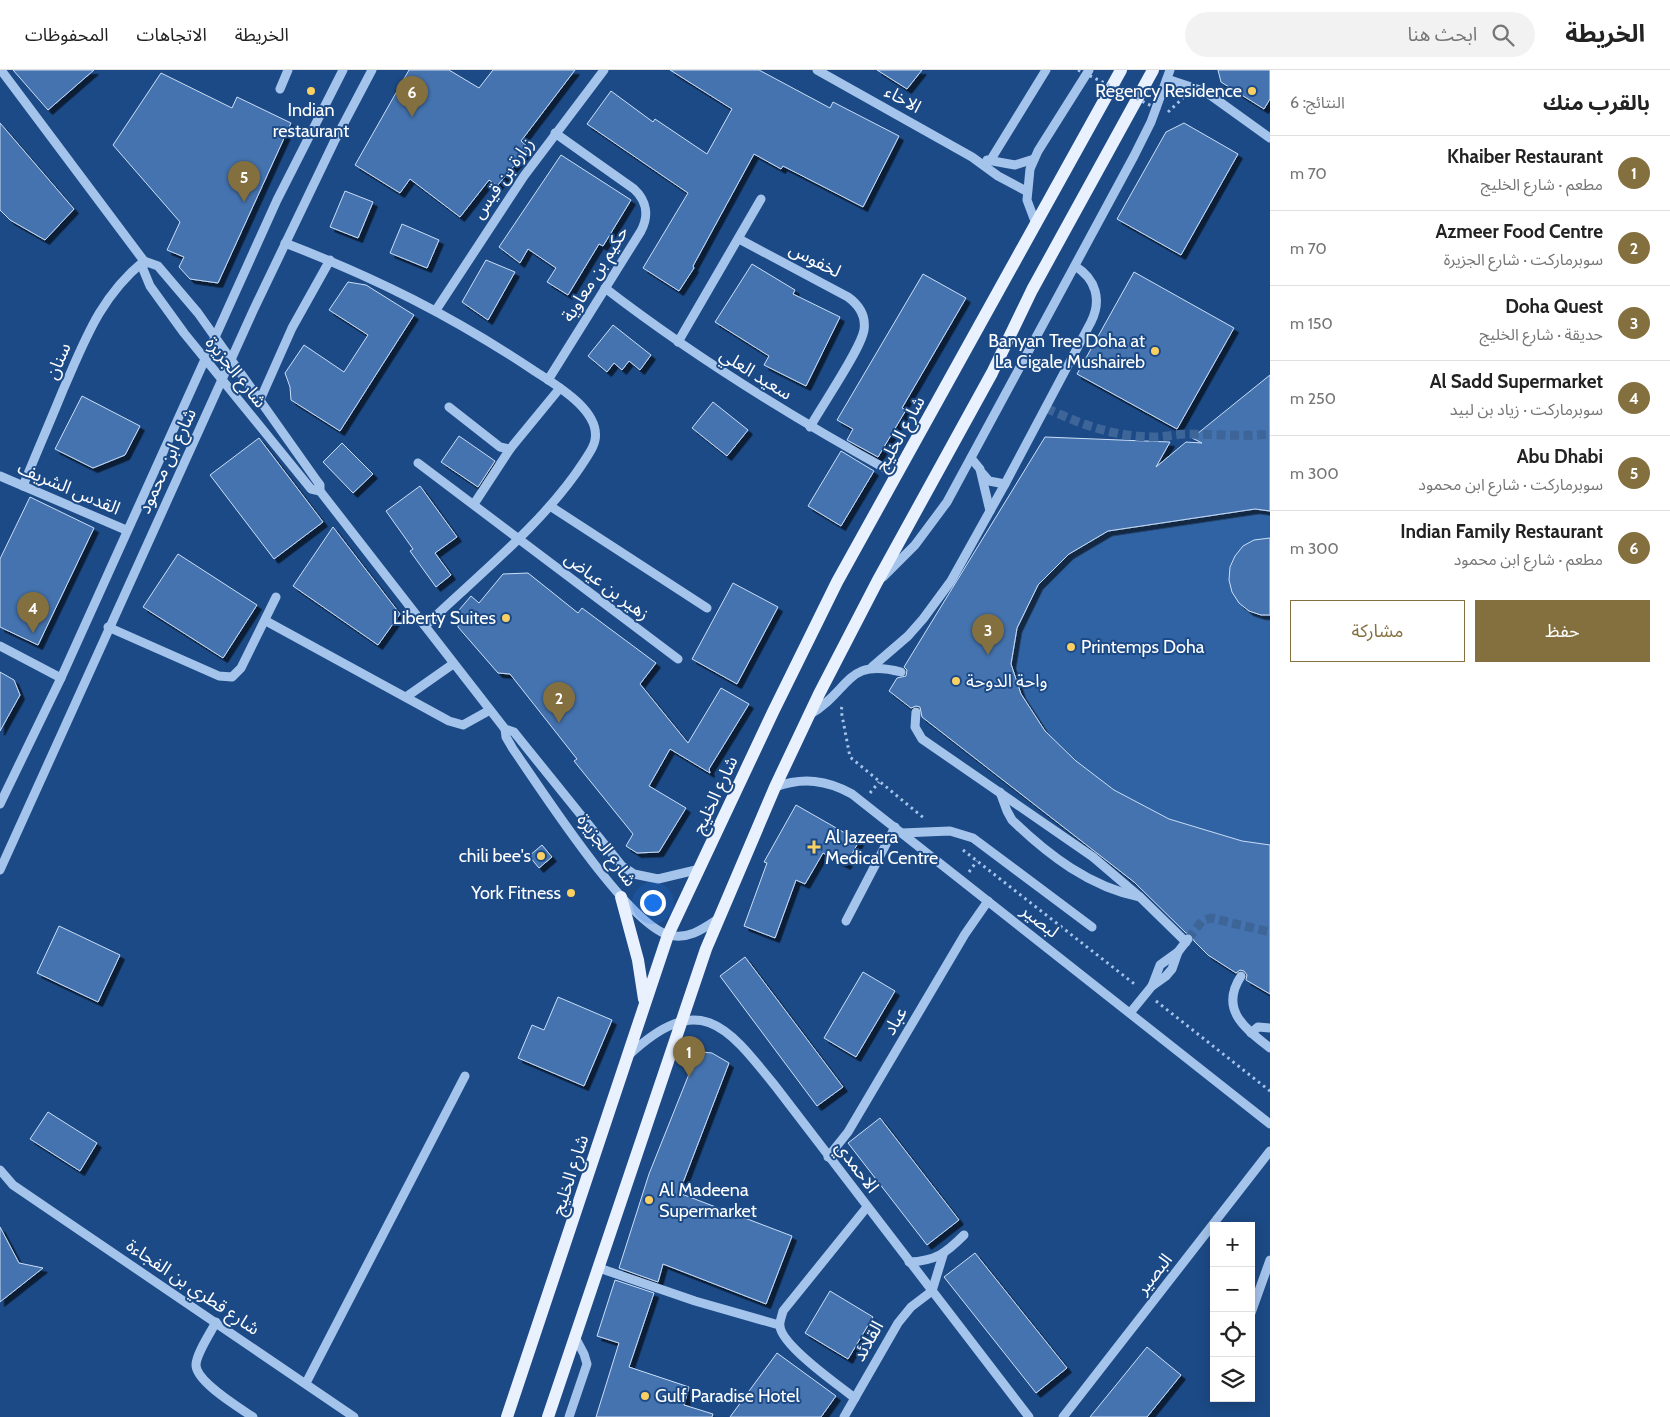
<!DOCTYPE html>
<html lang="ar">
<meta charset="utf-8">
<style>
body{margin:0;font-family:Cabin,"Noto Sans Arabic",sans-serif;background:#f2f2f2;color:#222;direction:rtl}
.controls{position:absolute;right:15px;bottom:15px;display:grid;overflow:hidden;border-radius:0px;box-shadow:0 2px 12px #0003}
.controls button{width:45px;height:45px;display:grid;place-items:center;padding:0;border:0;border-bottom:1px solid #e0e0e0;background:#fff;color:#222;font:25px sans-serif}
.you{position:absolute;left:652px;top:832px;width:18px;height:18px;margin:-12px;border:4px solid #fff;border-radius:50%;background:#1a73e8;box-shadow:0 0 0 8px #1a73e833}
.badge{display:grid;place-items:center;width:32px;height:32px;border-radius:50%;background:#84703f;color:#fff;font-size:16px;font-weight:700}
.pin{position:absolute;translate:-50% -41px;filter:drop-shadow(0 1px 2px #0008)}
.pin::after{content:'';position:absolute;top:26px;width:18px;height:15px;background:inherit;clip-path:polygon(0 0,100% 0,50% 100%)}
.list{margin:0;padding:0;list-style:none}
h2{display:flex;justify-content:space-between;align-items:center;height:65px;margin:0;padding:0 20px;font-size:21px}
h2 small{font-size:16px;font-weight:400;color:#767676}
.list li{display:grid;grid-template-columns:32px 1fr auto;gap:15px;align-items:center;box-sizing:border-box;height:75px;padding:0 20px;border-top:1px solid #e0e0e0}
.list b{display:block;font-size:19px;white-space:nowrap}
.list p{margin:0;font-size:16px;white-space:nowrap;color:#767676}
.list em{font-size:16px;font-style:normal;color:#767676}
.actions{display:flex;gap:10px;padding:15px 20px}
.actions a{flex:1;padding:11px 0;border:1px solid #84703f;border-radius:0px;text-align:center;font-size:18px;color:#84703f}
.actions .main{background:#84703f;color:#fff}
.icon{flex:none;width:28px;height:28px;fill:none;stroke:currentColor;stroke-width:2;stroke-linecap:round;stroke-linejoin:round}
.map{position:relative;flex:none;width:1270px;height:1347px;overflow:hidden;direction:ltr}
header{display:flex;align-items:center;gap:30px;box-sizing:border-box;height:70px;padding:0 25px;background:#fff;border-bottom:1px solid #e0e0e0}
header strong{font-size:24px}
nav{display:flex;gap:28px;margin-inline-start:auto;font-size:18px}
.search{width:350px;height:45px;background:#f2f2f2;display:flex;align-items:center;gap:12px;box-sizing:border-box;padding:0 18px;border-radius:28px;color:#767676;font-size:19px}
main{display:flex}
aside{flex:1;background:#fff}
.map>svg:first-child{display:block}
.green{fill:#3063a4}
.building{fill:#4573af;stroke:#cadef8;filter:url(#shadow)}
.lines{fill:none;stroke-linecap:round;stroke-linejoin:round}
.minor-tunnel{stroke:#3e6598;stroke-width:9;stroke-dasharray:9 4.5;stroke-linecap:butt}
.path{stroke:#a5c4eb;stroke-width:3;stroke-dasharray:2.5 4;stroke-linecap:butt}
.minor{stroke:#a5c4eb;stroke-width:9}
.major{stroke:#e9f1fe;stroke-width:12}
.path-bridge{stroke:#a5c4eb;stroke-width:3;stroke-dasharray:2.5 4;stroke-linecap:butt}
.poi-dot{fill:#fbd062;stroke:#1c4a86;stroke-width:2}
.labels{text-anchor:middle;stroke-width:4;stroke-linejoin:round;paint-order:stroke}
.poi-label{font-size:18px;fill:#fff;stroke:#1c4a86;text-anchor:end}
.street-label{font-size:18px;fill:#fff;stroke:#1c4a86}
</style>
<header>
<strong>الخريطة</strong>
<div class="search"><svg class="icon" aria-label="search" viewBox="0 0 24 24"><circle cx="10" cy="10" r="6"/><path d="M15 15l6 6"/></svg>ابحث هنا</div>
<nav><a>الخريطة</a><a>الاتجاهات</a><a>المحفوظات</a></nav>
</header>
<main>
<aside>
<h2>بالقرب منك<small>النتائج: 6</small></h2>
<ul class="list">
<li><span class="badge">1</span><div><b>Khaiber Restaurant</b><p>مطعم · شارع الخليج</p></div><em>70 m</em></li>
<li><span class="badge">2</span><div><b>Azmeer Food Centre</b><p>سوبرماركت · شارع الجزيرة</p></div><em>70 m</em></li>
<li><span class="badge">3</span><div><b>Doha Quest</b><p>حديقة · شارع الخليج</p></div><em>150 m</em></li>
<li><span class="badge">4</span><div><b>Al Sadd Supermarket</b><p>سوبرماركت · زياد بن لبيد</p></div><em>250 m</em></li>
<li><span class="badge">5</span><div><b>Abu Dhabi</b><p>سوبرماركت · شارع ابن محمود</p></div><em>300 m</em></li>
<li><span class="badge">6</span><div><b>Indian Family Restaurant</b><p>مطعم · شارع ابن محمود</p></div><em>300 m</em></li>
</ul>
<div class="actions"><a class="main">حفظ</a><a>مشاركة</a></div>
</aside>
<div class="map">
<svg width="1270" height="1347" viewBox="0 0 1270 1347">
<defs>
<filter id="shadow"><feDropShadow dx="4.5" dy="4.5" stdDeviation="0" flood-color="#0009"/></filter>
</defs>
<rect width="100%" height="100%" fill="#1c4a86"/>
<polygon class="green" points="1255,439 1270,441 1270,775 1242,771 1169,749 1114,720 1076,691 1045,661 1021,624 1011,594 1017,558 1038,515 1069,484 1108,461"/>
<g class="building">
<polygon points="13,0 94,0 48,40"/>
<polygon points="409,0 449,0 479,18 493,0 575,0 521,71 529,78 497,116 489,110 460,147 410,109 400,123 355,95"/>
<polygon points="670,0 759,0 830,38 833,32 899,66 863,137 783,96 781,99 754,84 693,196 694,198 679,221 643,198 688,123 587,54 611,21 653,52 655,49 707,84 732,39"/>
<polygon points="877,0 922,0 907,19"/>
<polygon points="1218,0 1270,0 1270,29 1264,39 1221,12"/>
<polygon points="161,3 232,38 237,27 291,53 218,213 190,209 179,197 184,187 167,180 180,152 113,75"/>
<polygon points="0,53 74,139 45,170 10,150 0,140"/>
<polygon points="1184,53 1238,84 1181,185 1117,149 1166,62"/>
<polygon points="561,85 631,130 603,176 599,174 568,225 547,212 556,198 528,179 520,193 499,177"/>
<polygon points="345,121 373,132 358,168 330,157"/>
<polygon points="402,154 439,170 427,198 390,183"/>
<polygon points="486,190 515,202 488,250 462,232"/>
<polygon points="752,194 795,220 793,224 840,247 806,316 764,295 769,286 715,252"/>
<polygon points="1134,202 1234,258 1177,359 1077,304"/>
<polygon points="923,204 966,228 902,338 906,340 878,387 847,370 853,359 837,350"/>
<polygon points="348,212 366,215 414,245 340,361 291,330 290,317 285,303 304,275 344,302 368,265 329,240"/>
<polygon points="613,255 651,285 640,300 629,291 622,300 614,293 607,302 588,286"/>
<polygon points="1270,305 1270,441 1255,439 1108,461 1069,484 1038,515 1017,558 1011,594 1021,624 1045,661 1076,691 1114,720 1169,749 1242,771 1270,775 1270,924 1246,910 1247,905 1244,901 1240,900 1236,903 1208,885 1194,871 1192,864 1186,863 1134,812 922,647 920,637 916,636 911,638 889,621 897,608 906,606 907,600 904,597 1045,367 1170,372 1156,397 1186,372 1202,373 1192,368"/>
<polygon points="82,326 140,356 125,385 93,398 55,379"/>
<polygon points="713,332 748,360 727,386 692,358"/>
<polygon points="459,366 495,391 478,417 441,392"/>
<polygon points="259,368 323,452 274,489 210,405"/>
<polygon points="342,373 373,404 353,423 323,392"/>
<polygon points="841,381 874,401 841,456 808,436"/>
<polygon points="420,416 457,467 435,483 451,505 436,517 410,481 413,479 386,441"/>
<polygon points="30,427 94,458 38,575 0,557 0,489"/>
<polygon points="333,457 400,544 378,575 293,516"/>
<polygon points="1270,468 1270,545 1261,545 1249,541 1239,533 1232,522 1229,510 1230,497 1235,486 1243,476 1254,470"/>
<polygon points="178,484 257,535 223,588 143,537"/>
<polygon points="528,503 578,543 582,538 656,593 640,614 688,673 721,618 749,634 709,699 710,703 670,679 649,716 686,738 659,782 637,783 626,776 633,764 574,691 577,689 510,604 498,603 458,557 459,540 471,526 479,533 503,504"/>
<polygon points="733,513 778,537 737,614 692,589"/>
<polygon points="0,602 14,610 20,625 0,661"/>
<polygon points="796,735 859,771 846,795 823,783 805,814 796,810 775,868 744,856 767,793 764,792"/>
<polygon points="542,775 552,787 539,798 529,786"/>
<polygon points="59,856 120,885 98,932 37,903"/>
<polygon points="745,887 843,1017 817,1036 720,906"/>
<polygon points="863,902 895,921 856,987 824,968"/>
<polygon points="558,927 612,950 584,1016 518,988 532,955 544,960"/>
<polygon points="702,982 712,983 729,993 679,1123 792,1166 766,1234 663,1194 658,1212 619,1198 649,1104 695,989"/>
<polygon points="48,1042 97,1073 80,1101 30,1069"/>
<polygon points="880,1048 959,1150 927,1175 848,1073"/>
<polygon points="0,1157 19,1193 43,1198 0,1232"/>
<polygon points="975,1183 1067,1298 1036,1323 944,1207"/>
<polygon points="615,1210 654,1223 629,1297 689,1317 684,1335 713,1344 712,1347 596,1347 619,1273 597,1266"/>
<polygon points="830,1221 873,1247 848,1289 805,1263"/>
<polygon points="1147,1277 1181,1305 1147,1347 1090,1347"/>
<polygon points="777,1283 836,1326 821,1347 730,1347"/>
</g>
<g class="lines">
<g class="minor-tunnel">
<path d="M1046,338C1082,355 1115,367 1155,367C1166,367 1176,364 1186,364C1214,364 1242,367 1270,364"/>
<polyline points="1188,869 1202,851 1211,848 1270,862"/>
</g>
<g class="path">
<polyline points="1168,42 1183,28"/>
<polyline points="842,637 841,640 850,687 925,749"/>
<polyline points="870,723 879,712"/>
<polyline points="963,780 1137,916"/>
<polyline points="969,802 977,791"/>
<polyline points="1156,931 1270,1021"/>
</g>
<g class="minor">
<polyline points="1,0 144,191 143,199 150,216 184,263 311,419 320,421"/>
<polyline points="817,0 972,87 998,106 1026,121"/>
<polyline points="1167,9 1206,22 1270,68"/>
<polyline points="280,19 288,0"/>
<polyline points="987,90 1015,95 1034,89"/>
<polyline points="990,91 1046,0"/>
<polyline points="1036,154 1027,130 1030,99 1038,81 1089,0"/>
<path d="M739,169L848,227C859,235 866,246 864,260C861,279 821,337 810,357"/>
<path d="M285,173C376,208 452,246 533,300C554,314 601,340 595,370C594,378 587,386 583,393C544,453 477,506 425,556"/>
<polyline points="144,191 158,196 198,243 317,411 320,415 320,421 505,659 514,662 522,672 622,796 634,804 658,809 700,799"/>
<path d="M605,218C697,289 795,349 897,405"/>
<polyline points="436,240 524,106 604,0"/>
<polyline points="678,272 761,129"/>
<path d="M548,310L641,161C649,146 647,131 634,119L555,63"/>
<polyline points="260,330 292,258 330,190"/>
<polyline points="449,337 500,377 510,379"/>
<polyline points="971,388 980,399 990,441"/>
<polyline points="418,393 678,589"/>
<polyline points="982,403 989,411 1005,414"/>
<polyline points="0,406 126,460"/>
<path d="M23,416C36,384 50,352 63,320C85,270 100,227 144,191"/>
<polyline points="474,434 510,379 560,318"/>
<polyline points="550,436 707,538"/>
<polyline points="883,507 915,475 947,432 1134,86 1151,52 1170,0"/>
<polyline points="266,551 449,651 463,655 490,640"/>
<polyline points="108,557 219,606 232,607 241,598 276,527"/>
<polyline points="0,576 61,608"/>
<path d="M872,597L908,566L923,549L951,511L1005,414L1091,252C1102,230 1096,209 1075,196"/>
<polyline points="406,627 453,594"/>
<polyline points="916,642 915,657 922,669 1093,787 1141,828 1186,872"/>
<path d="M809,645C851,621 845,587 901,602"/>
<path d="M505,659L506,667L513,679C541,719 627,854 669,865C688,870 703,859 718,849"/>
<path d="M775,717C803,707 827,710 852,724L1270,1054"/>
<path d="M1000,722L1007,741L1012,750C1048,785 1090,817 1140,827"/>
<polyline points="0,734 61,608 277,130 343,0"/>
<polyline points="902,763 950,761 973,768 1092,857"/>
<polyline points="0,800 253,241 334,72 372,0"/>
<polyline points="846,851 895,757"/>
<path d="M1241,906C1219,940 1245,958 1270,978"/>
<polyline points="1152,916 1160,895 1178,882"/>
<polyline points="1130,943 1152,916 1166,906 1172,899 1178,882 1188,869"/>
<polyline points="1251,963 1258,957 1270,958"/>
<path d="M629,985C700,919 727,956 776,1017L1029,1347"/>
<polyline points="828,1087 848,1062 965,864 988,831"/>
<polyline points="0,1100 13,1115 354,1347"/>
<path d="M909,1192C936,1191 946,1183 964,1165"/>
<polyline points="599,1198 695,1231 779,1255"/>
<polyline points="932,1221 943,1185"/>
<polyline points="1251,1243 1270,1190"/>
<path d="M216,1252C211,1262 196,1284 196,1295C196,1312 240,1338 253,1347"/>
<polyline points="306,1313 465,1006"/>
<path d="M855,1328C839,1316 781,1275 780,1256C779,1252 782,1246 783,1241L867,1137"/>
<polyline points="569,1347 587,1294 584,1284 575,1267"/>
<polyline points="844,1347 898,1253 911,1237 932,1221"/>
<polyline points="1063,1347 1270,1081"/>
</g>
<g class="major">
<polyline points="621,827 638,890 644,929"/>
<polyline points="507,1347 668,865 773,642 837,512 1121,0"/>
<polyline points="548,1347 706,879 775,717 819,624 877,512 992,303 1032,220 1153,0"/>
</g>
<polyline class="path-bridge" points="1078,0 1160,40"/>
</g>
<g class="poi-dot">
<circle cx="311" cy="21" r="5"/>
<circle cx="1252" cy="21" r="5"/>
<circle cx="1155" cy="281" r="5"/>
<circle cx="506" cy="548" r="5"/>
<circle cx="1071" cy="577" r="5"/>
<circle cx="956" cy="611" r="5"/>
<path d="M811.5 769.5h5v5h5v5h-5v5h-5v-5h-5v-5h5z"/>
<circle cx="541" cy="786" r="5"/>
<circle cx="571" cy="823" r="5"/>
<circle cx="649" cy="1130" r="5"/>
<circle cx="645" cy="1326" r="5"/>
</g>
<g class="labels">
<g class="poi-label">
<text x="1242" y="27">Regency Residence</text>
<text x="311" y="46" text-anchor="middle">Indian<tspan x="311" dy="21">restaurant</tspan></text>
<text x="1145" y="277">Banyan Tree Doha at<tspan x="1145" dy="21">La Cigale Mushaireb</tspan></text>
<text x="496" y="554">Liberty Suites</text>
<text x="1081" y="583" text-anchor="start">Printemps Doha</text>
<text x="966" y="617" text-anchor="start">واحة الدوحة</text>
<text x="825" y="773" text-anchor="start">Al Jazeera<tspan x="825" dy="21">Medical Centre</tspan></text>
<text x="531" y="792">chili bee's</text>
<text x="561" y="829">York Fitness</text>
<text x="659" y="1126" text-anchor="start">Al Madeena<tspan x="659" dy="21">Supermarket</tspan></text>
<text x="655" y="1332" text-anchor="start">Gulf Paradise Hotel</text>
</g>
<g class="street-label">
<text transform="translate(903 29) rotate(29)" y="6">الاخاء</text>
<text transform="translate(503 108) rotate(-55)" y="6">زرارة بن قيس</text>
<text transform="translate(815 190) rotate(27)" y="6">لخفوس</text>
<text transform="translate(595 204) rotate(-58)" y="6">حكيم بن معاوية</text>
<text transform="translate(58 291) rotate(-67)" y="6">سنان</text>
<text transform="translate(236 302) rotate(51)" y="6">شارع الجزيرة</text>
<text transform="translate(756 304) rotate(32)" y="6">سعيد العلي</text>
<text transform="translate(900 364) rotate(-61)" y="6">شارع الخليج</text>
<text transform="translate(167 391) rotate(-65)" y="6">شارع ابن محمود</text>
<text transform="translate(69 418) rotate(23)" y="6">القدس الشريف</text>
<text transform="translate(607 516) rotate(37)" y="6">زهير بن عياض</text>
<text transform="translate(715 725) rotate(-65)" y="6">شارع الخليج</text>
<text transform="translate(607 780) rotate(53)" y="6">شارع الجزيرة</text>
<text transform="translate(1040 851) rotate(38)" y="6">لبصير</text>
<text transform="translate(895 951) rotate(-60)" y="6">عباد</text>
<text transform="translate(857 1097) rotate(53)" y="6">الاحمدي</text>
<text transform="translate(570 1105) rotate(-72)" y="6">شارع الخليج</text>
<text transform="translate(1154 1204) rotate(-52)" y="6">البصير</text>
<text transform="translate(193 1217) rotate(34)" y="6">شارع قطري بن الفجاءة</text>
<text transform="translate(868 1271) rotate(-60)" y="6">القلائد</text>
</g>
</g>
</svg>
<div class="controls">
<button>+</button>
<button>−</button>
<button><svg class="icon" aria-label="locate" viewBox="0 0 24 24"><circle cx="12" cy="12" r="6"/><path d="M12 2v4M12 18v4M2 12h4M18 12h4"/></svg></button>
<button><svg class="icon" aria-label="layers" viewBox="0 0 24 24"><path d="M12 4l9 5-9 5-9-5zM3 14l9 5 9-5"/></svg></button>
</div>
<div class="you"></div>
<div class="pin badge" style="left:689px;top:1007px">1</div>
<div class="pin badge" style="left:559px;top:653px">2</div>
<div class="pin badge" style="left:988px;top:585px">3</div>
<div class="pin badge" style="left:33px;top:563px">4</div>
<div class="pin badge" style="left:244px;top:132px">5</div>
<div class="pin badge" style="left:412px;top:47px">6</div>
</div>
</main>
